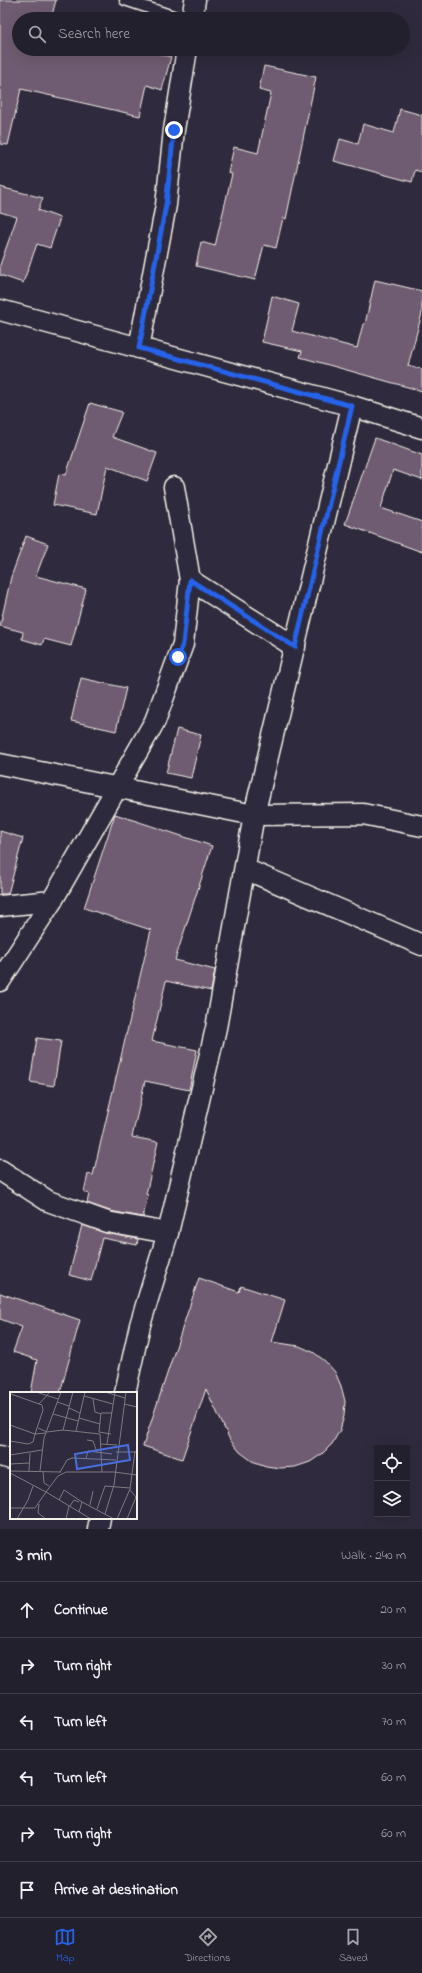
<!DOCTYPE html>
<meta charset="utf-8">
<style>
body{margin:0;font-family:"Indie Flower",sans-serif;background:#2b2836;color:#f1f3f6}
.controls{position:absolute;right:12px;bottom:12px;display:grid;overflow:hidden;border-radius:0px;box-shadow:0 4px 16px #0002}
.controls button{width:36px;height:36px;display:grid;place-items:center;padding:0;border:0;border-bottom:1px solid #403e4a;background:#23202e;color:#f1f3f6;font:20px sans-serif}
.stop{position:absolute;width:12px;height:12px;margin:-9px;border:3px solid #2563eb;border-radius:50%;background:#fff}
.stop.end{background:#2563eb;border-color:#fff;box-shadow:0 1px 4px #0008}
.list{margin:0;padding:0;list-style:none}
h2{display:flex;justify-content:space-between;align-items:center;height:52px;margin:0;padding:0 16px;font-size:17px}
h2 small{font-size:13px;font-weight:400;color:#a3a3aa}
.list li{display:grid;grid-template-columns:26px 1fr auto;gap:12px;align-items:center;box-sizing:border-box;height:56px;padding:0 16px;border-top:1px solid #403e4a}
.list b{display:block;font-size:15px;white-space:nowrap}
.list em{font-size:13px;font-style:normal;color:#a3a3aa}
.icon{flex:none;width:22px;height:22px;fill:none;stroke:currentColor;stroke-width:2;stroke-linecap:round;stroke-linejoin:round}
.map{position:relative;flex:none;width:422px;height:1529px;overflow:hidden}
.search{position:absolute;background:#23202e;box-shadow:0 4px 16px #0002;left:12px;right:12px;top:12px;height:44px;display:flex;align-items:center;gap:10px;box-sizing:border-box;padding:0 14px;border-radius:22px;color:#a3a3aa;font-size:15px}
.sheet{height:388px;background:#23202e}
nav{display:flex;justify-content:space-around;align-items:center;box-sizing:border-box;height:56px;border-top:1px solid #403e4a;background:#23202e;font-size:11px;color:#a3a3aa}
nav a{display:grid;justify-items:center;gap:2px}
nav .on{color:#2563eb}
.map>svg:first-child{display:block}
.building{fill:#705b72;stroke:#f4f1e8}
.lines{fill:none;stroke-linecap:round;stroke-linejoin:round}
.service-casing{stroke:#f4f1e8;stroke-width:13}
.minor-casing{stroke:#f4f1e8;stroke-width:23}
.service{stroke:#2f2a3d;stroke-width:10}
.minor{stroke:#2f2a3d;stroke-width:20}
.route{stroke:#2563eb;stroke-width:5}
.inset-road{fill:none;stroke:#7e7a81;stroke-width:1}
.view{fill:#486fdb;fill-opacity:0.15;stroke:#486fdb;stroke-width:2}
.inset-edge{fill:none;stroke:#f4f1e8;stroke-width:2}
</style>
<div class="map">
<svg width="422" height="1529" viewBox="0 0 422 1529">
<rect width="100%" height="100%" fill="#2f2a3d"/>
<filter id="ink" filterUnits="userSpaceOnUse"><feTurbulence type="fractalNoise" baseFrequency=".025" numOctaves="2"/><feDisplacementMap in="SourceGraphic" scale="8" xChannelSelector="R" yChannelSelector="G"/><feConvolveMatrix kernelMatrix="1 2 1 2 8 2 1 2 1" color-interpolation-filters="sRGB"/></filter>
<g filter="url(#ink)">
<g class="building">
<polygon points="0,0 56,0 51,19 19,19 19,49 143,49 171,57 162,90 147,85 140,116 21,89 8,145 0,144"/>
<polygon points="264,66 316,77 286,219 283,218 276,248 264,245 255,280 196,266 201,242 215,246 232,174 228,173 234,147 258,153 271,93 259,90"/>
<polygon points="400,109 422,115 422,172 415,170 412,182 334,161 340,139 358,144 363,124 394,133"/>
<polygon points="0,187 43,198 38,210 60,218 50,248 37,244 23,283 0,275 0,265 17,217 0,212"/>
<polygon points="375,280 422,291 422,313 408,366 422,369 422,391 300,357 302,351 262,342 272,296 299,304 292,331 357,348 363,324 365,324"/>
<polygon points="90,403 122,412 112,437 157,453 147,481 107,466 97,514 53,505 59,474 66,475"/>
<polygon points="375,438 422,455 422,480 393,470 381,508 422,522 422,552 345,524"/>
<polygon points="26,536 48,544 36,576 86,589 71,646 44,639 42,645 22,639 23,632 0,626 11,577"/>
<polygon points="81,678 126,688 116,731 71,721"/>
<polygon points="177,729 201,735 191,778 166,773"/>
<polygon points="115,814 212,846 175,960 215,970 211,991 166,981 152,1041 197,1050 189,1090 145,1081 132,1137 158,1142 146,1194 148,1195 143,1217 110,1211 87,1203 89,1194 84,1192 88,1174 93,1175 151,930 84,908"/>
<polygon points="0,831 23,838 8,894 0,894"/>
<polygon points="37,1038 61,1041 54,1086 30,1082"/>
<polygon points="82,1225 105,1233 138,1239 137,1245 102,1238 91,1281 69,1275"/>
<polygon points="199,1278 239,1292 241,1286 285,1300 272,1342 299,1346 313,1352 325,1361 335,1372 341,1386 345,1401 344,1416 340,1430 332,1444 322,1454 310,1462 295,1467 280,1468 266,1466 252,1461 240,1452 230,1440 206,1389 182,1459 143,1446"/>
<polygon points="0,1293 80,1320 60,1393 31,1393 37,1360 13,1352 22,1327 0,1319"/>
</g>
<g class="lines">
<g class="service-casing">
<polyline id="service" points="125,0 182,19"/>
</g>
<g class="minor-casing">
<g id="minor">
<polyline points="192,19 195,0"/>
<polyline points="0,310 352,406 422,428"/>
<polyline points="139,348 166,205 174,130 187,49"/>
<polyline points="190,580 295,647"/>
<polyline points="0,764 254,815 363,814 422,826"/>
<polyline points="245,869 422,945"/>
<polyline points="0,906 52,901"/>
<polyline points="0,981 52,901 155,721 183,644 190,580 174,487"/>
<polyline points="0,1170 48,1201 107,1222 168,1233"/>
<polyline points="125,1393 140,1325 168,1233 216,1028 254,815 352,406"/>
<polyline points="0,1456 11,1459"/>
<polyline points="98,1529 100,1518"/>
</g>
</g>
<use href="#service" class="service"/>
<use href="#minor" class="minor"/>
</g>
</g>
<g class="lines" filter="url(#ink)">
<polyline class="route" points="174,130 166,205 139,348 352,406 295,647 190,580 183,644 178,657"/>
</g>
<g transform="translate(10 1392)">
<rect width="127" height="127" fill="#2f2a3d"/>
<path class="inset-road" d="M26,0L48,7M95,0L115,6M74,4L103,12M83,7L85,20L91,22M47,10L59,14M29,12L40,0M114,12L127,15M59,16L70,21M43,22L68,29M69,26L90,32M0,33L25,42L33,18L32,13L1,2M28,36L37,40L53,38L90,42L92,80M53,38L63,0M66,39L75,0M101,42L89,40L91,21H102M77,48L83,49L87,60M0,49L18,52L23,50L25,42L36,41M91,52L107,53M97,52L105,0M106,60H127M0,63L32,58M76,66L78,59L102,62M0,72L20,71M0,79L51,80M19,79L20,61M30,79L34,46L51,0M33,79L34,91L39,94M50,80L57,68L62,66L106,68M0,81L36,100L48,84L56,80H104L127,83M36,100L81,127M49,108L54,98L72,110M29,112L28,121L36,127M80,113L83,99M60,114L64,108L69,110M0,116H25L36,100M87,117L95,94L120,96M69,120L72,110L104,127M95,122L104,93L116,0M7,127L18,108L23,94M56,127L59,114M107,127L120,97L125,59M117,127L126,105L120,98"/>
<path class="view" d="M118,53L120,68L67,77L65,62Z"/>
<rect width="127" height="127" class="inset-edge"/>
</g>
</svg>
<div class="controls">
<button><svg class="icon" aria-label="locate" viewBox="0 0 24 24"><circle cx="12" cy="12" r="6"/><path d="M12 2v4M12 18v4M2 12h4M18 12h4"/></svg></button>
<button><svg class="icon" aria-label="layers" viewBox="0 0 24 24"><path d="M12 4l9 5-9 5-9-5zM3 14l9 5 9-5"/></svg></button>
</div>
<div class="stop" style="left:178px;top:657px"></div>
<div class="stop end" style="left:174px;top:130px"></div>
<div class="search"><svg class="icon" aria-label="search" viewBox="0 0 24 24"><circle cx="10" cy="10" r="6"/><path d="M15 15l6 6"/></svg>Search here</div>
</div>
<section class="sheet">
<h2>3 min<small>Walk · 240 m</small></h2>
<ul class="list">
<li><svg class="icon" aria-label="ahead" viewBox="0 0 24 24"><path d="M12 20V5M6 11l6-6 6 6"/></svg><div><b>Continue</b></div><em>20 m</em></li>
<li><svg class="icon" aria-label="right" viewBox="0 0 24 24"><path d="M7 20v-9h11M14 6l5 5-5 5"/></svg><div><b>Turn right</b></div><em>30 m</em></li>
<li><svg class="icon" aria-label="left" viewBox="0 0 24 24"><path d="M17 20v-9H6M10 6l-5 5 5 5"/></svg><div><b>Turn left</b></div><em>70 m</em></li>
<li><svg class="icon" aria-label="left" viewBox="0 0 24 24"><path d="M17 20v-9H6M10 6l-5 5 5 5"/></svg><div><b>Turn left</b></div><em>60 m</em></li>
<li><svg class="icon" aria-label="right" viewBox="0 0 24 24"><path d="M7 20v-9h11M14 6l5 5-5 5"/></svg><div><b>Turn right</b></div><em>60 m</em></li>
<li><svg class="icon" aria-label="arrive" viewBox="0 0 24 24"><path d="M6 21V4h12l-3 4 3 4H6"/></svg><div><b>Arrive at destination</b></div></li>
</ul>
</section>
<nav>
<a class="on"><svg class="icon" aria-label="map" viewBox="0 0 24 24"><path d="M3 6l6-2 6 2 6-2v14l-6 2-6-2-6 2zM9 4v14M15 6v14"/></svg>Map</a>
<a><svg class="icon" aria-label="directions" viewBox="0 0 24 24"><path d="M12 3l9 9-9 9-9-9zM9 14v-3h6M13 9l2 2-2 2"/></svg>Directions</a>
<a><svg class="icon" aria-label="saved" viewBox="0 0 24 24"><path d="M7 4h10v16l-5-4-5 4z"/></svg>Saved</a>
</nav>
